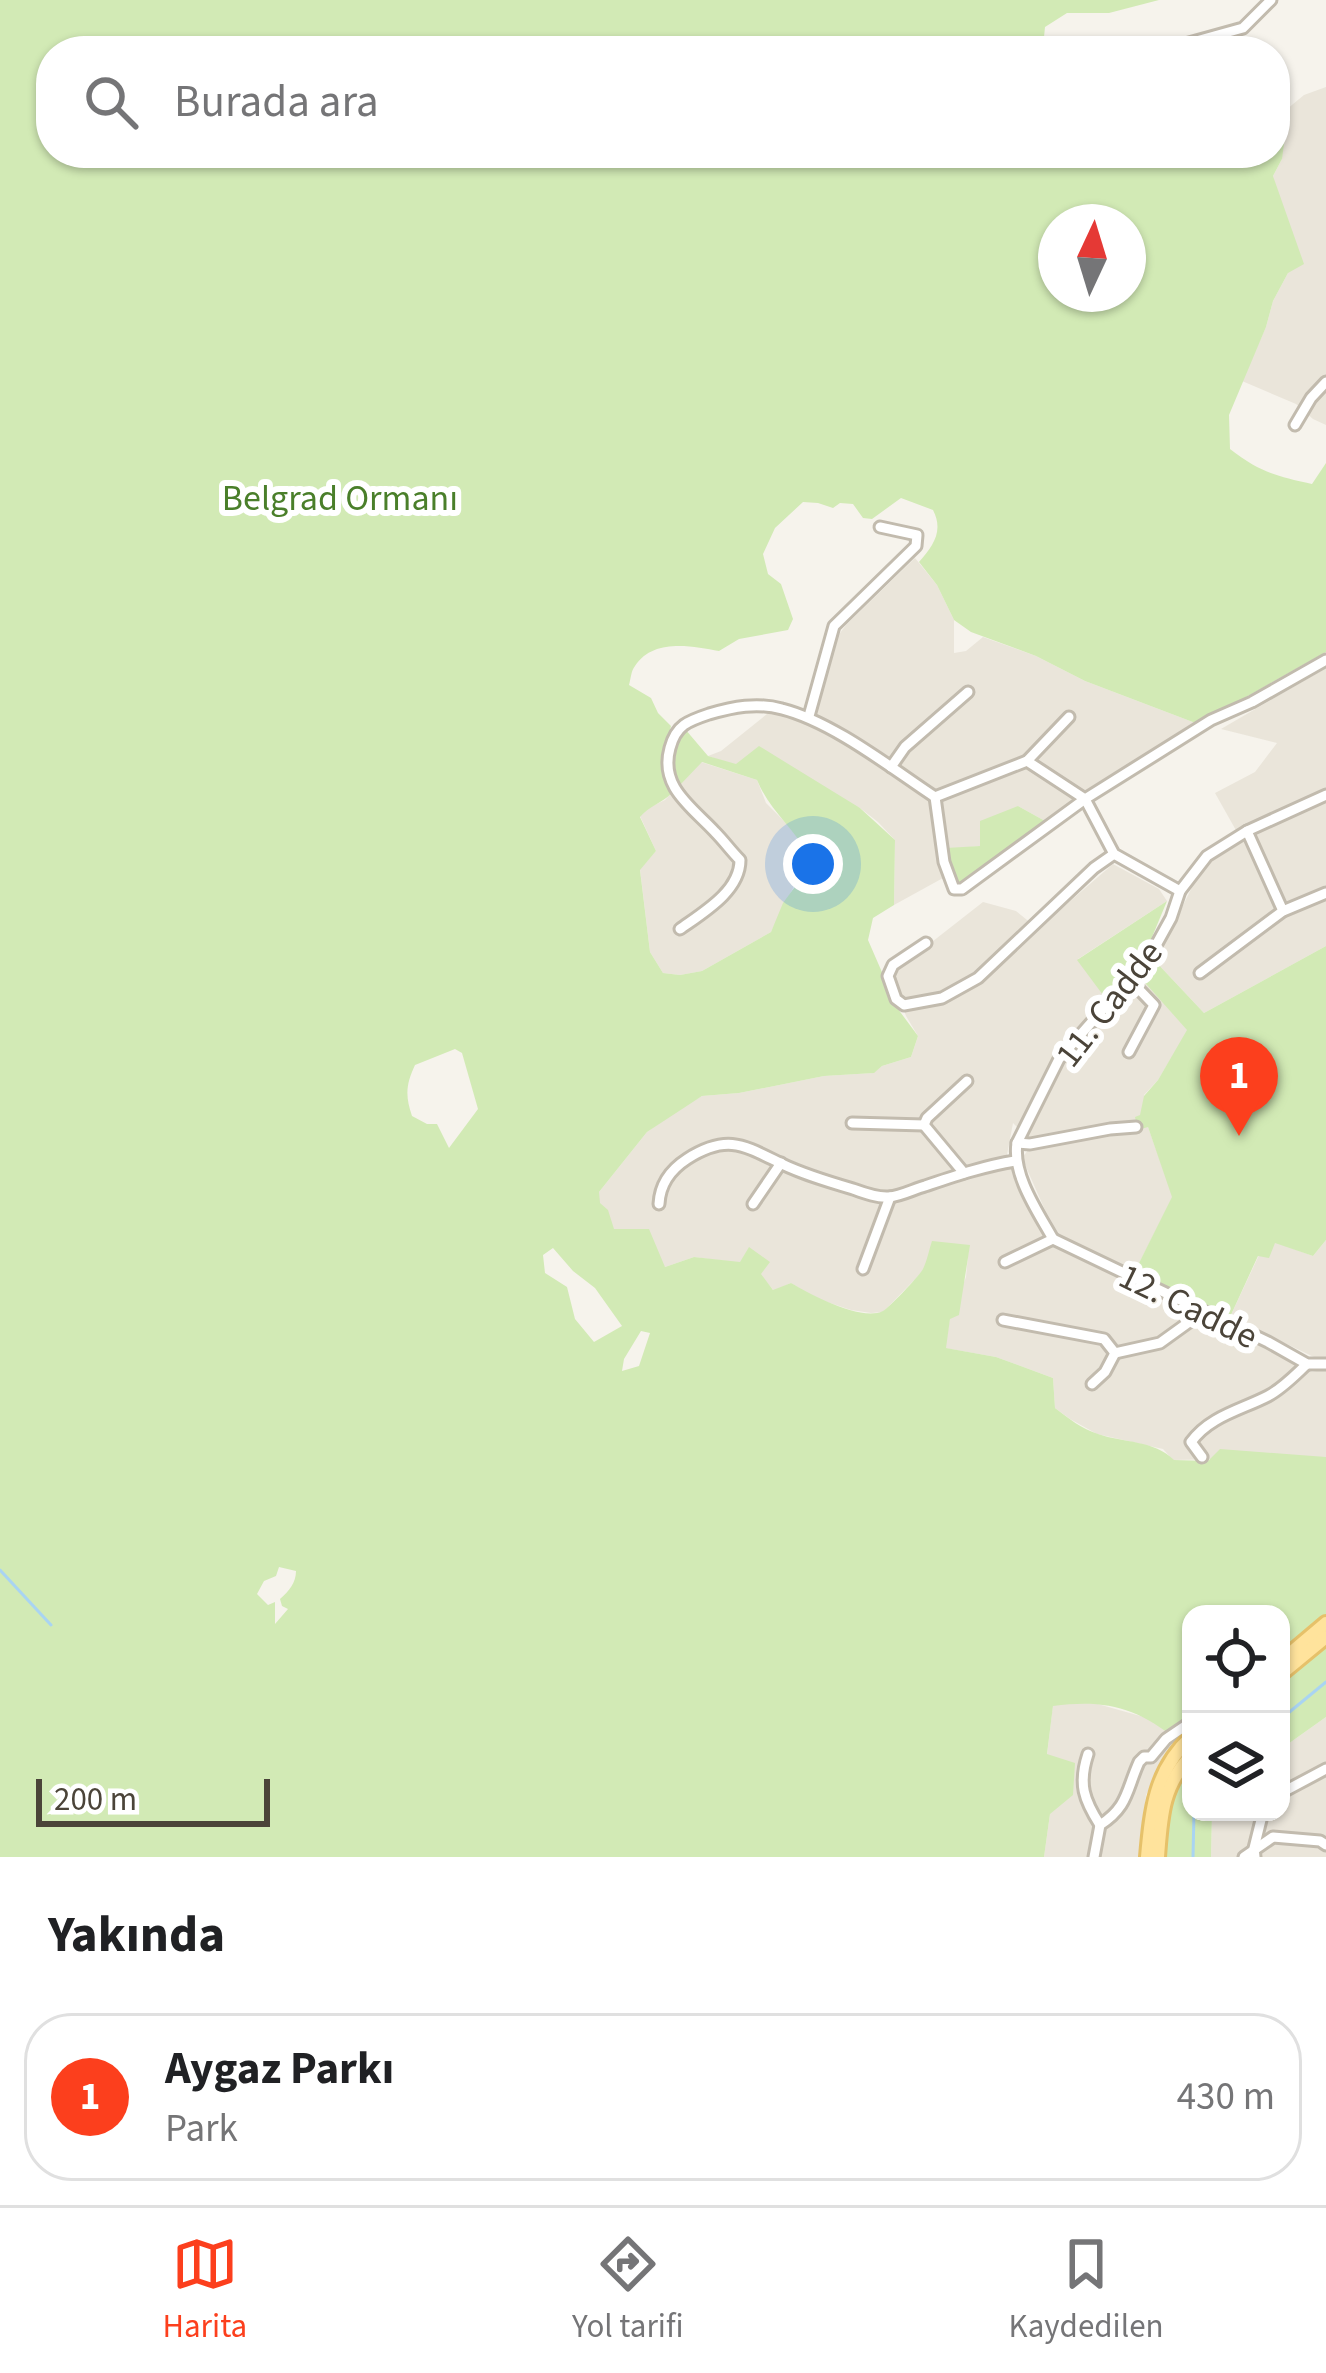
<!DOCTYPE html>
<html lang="tr">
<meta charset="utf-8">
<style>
body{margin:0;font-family:"Source Sans 3",sans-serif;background:#f2f2f2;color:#202124}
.controls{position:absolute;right:36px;bottom:36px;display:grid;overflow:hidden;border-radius:24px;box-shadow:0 3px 9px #0004}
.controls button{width:108px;height:108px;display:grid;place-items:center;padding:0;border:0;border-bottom:3px solid #e0e0e0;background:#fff;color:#202124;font:60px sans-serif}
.compass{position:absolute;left:1038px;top:204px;width:108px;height:108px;border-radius:50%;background:#fff;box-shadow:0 3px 9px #0004;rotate:4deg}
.scale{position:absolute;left:36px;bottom:30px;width:234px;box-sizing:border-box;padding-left:12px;border:6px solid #4b4439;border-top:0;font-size:33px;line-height:42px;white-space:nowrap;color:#4b4439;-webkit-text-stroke:9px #fff;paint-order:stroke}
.you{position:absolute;left:813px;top:864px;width:42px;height:42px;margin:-30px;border:9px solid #fff;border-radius:50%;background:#1a73e8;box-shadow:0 0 0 18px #1a73e833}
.badge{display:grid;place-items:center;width:78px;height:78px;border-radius:50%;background:#fc3f1d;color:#fff;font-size:39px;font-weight:700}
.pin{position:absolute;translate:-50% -99px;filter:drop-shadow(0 3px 6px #0008)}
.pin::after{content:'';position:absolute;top:63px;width:42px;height:36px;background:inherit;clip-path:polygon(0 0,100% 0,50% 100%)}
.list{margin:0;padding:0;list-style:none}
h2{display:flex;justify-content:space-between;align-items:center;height:156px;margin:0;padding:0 48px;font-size:51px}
h2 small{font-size:39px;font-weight:400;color:#757577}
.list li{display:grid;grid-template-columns:78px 1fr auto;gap:36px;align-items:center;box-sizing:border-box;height:168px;margin:0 24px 24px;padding:0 24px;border:3px solid #e0e0e0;border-radius:48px}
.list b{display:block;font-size:45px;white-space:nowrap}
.list p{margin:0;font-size:39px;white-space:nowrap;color:#757577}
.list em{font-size:39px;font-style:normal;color:#757577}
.icon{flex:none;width:66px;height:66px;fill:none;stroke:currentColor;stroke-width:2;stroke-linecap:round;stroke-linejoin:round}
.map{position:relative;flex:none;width:1326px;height:1857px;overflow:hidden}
.search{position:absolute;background:#fff;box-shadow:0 3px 9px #0004;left:36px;right:36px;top:36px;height:132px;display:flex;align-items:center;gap:30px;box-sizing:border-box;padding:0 42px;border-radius:48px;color:#757577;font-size:45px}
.sheet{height:348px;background:#fff}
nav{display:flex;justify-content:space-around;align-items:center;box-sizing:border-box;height:168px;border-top:3px solid #e0e0e0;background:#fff;font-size:33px;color:#757577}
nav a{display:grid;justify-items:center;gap:6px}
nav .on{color:#fc3f1d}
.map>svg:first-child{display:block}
.residential{fill:#eae5da}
.green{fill:#d2eab5;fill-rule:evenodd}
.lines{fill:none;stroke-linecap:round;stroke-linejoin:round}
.stream{stroke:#a9d4f2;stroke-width:3}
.minor-casing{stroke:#c2bbae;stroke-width:15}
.major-casing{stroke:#e6c16a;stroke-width:18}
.minor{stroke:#fff;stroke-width:9}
.major{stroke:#ffe39c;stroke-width:12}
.labels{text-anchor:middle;stroke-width:12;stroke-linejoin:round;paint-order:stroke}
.park-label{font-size:36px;fill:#4a7f2a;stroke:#fff}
.street-label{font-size:36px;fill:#4b4439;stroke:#fff}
</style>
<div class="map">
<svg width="1326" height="1857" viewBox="0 0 1326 1857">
<rect width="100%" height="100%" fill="#f6f3ec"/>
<g class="residential">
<polygon points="1326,87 1326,425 1313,419 1296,404 1242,381 1266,327 1273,301 1288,273 1273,176 1282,159 1275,119 1304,95"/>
<polygon points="915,558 937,585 954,620 954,653 966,651 983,637 1036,656 1085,681 1198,724 1122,769 1045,821 1018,806 981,846 936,850 943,878 894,905 895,840 878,822 860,808 708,756 721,751 772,710 806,721 818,707 834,641 846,625"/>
<polygon points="1326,668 1326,946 1204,1013 1156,962 1140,976 1188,1030 1158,1080 1144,1095 1148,1127 1173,1197 1135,1271 1060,1236 1045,1210 1022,1158 1028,1150 1026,1136 1013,1123 1007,1155 1043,1233 1060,1249 1280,1354 1295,1364 1312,1372 1326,1369 1326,1457 1173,1460 1163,1449 1097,1434 1070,1419 1055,1408 1053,1378 996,1357 945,1348 950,1318 966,1277 969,1245 922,1272 883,1312 871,1313 851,1310 815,1298 791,1283 774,1291 760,1274 749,1248 740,1263 694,1257 665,1267 614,1230 599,1203 599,1192 647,1132 681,1108 702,1096 739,1093 824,1076 873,1073 882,1066 911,1057 918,1036 906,1016 891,974 983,902 1016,911 1038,929 1113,864 1159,889 1167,901 1078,959 1129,973 1145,954 1159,954 1198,875 1210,861 1242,841 1215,793 1255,772 1277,743 1221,729"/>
<polygon points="701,762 757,780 766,803 797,834 809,856 771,932 702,971 680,975 663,973 650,952 640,869 656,851 640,816 646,809 665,800"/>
<polygon points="1326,1240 1326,1357 1316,1358 1230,1317 1259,1255 1275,1242 1313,1256"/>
<polygon points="1087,1701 1151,1719 1178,1740 1163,1761 1146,1795 1141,1857 1044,1857 1050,1814 1047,1755 1053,1705"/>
<polygon points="1326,1717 1326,1857 1211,1857 1212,1812 1281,1812 1281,1749"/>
</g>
<g class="green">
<path d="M0,0H1159L1109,13H1067L1045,27L1043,47L1047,51H51V153H1275V125L1286,129L1282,159L1273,176L1304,264L1288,273L1273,301L1266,327L1229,415L1230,449C1260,472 1275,476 1312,484L1326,463V652L1198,724L1085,681L1036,656L971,632L954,620L937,585L919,562C933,546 944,531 933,510L901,498L872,519L863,518L853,504L840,503L833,508L818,503L803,502L775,528L763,554L768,574L781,584L793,619L788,630L739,639L719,651C692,646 653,638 635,666C631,671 631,678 629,685L651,698L658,713L671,726L661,768L671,794C662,803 649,806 640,817L656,851L640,870L650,952L663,973L680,975L702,971L771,932L783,903L797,884L809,856C794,828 769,810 757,780L702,762L680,785L673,777L678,735L685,729L708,756L736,764L759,746L860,808L895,840L894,905L873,918L868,940L898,1009L918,1036L911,1057L882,1066L874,1073L824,1076L739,1093L702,1096L647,1132L599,1192L600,1203L608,1210L614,1229H649L665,1267L694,1257L740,1262L749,1247L770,1262L761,1274L773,1290L791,1283C810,1294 861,1322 883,1311C889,1308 920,1275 923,1269C927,1261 929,1250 932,1241L970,1245L959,1315L950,1319L946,1348L996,1357L1053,1378L1055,1408C1068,1418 1082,1429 1098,1434C1124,1443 1154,1440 1174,1460L1208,1461L1220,1449L1326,1457V1717L1281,1749V1614H1191V1812H1212L1211,1857H1141C1142,1806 1148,1781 1177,1740C1137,1707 1104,1699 1053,1706L1047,1754L1075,1763L1073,1795L1050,1814L1044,1857H0ZM1056,222H1128V294H1056ZM455,1049L462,1053L478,1109L449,1148L437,1124H427L412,1116C405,1096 406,1084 415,1065ZM553,1248L573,1271L595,1288L622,1326L594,1342L575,1319L567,1287L545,1273L543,1255ZM641,1331L650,1333L639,1366L622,1371L624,1359ZM279,1567L296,1571C296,1583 289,1591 280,1599L282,1606L288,1609L275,1624V1602L268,1605L257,1594L264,1581L276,1576Z"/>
<polygon points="1018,806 1045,821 962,883 957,882 946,848 980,846 980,821"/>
<polygon points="1167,901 1145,954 1103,995 1077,960"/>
<polygon points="1326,946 1326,1240 1313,1256 1275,1243 1269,1258 1258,1256 1230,1317 1135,1271 1172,1197 1148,1127 1138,1130 1135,1117 1140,1115 1144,1096 1158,1080 1187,1030 1139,976 1156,962 1204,1013"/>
</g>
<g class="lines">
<g class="stream">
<polyline points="0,1570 51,1625"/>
<polyline points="1281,1719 1326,1682"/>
<polyline points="1193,1857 1194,1812"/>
</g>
<g class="minor-casing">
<g id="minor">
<polyline points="1069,51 1078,47"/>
<polyline points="1160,51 1243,28 1271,0"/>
<polyline points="1295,425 1311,398 1326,382"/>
<polyline points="809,716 834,626 916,546 917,535 880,527"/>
<polyline points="1027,761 1085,799 1114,854 1180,891"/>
<polyline points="891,767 905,747 968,692"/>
<polyline points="935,797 944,862 954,889 962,889 1085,799 1211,720 1252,702 1326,660"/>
<polyline points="935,797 1027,761 1069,717"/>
<polyline points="1247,831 1283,911"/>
<path d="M680,929C704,912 740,891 740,860C731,851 724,841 715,832C692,807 659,787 670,748C676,725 688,721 709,714C733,707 757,702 782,709C833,722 891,768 935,797"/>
<polyline points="926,943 893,965 888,976 896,999 904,1005 942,998 978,978 1094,868 1114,854"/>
<polyline points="1200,973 1283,911 1326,893"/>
<polyline points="1129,1052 1154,1005 1130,980"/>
<polyline points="852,1123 924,1125"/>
<polyline points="1017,1143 1030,1144 1110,1129 1136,1127"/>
<polyline points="964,1173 924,1125 927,1118 967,1081"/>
<path d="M659,1204C660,1184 670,1170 687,1159C728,1133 745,1146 782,1164C805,1175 829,1182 853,1189C864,1193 877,1198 889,1197C901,1196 914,1189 925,1186C955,1176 984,1166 1015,1161"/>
<polyline points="753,1204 781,1163"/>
<path d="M1053,1239C1038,1212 1012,1175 1017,1143L1059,1059L1150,956L1171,918L1180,891L1207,856L1247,831L1326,795"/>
<polyline points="1053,1239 1268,1342 1307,1364 1326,1364"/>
<polyline points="1005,1262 1053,1239"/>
<polyline points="863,1269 890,1197"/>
<polyline points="1003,1320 1104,1339 1115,1353 1160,1343 1203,1312"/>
<polyline points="1092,1384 1105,1372 1115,1353"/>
<path d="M1202,1457L1191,1442C1210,1416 1241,1410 1268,1396C1283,1388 1295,1375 1307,1364"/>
<path d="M1088,1754C1078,1784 1084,1800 1100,1825"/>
<polyline points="1281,1793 1326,1769"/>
<path d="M1094,1857L1100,1825C1128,1807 1126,1791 1139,1762L1144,1757H1151L1166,1739L1191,1722"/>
<polyline points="1244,1857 1273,1837 1320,1841 1326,1845"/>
<polyline points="1255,1857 1254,1848 1263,1812"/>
</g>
</g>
<g class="major-casing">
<g id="major">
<polyline points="1281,1661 1326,1623"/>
<polyline points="1281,1674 1326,1637"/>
<path d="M1147,1857C1151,1810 1155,1770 1191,1737"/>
<path d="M1158,1857C1161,1817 1162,1786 1191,1756"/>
</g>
</g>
<use href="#minor" class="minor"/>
<use href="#major" class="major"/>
</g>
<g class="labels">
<g class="park-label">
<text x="340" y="510">Belgrad Ormanı</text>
</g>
<g class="street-label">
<text transform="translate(1108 1003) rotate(-52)" y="13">11. Cadde</text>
<text transform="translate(1189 1305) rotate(26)" y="13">12. Cadde</text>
</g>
</g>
</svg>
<div class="controls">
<button><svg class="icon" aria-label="locate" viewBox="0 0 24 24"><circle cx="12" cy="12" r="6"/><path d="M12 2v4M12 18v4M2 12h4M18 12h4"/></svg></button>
<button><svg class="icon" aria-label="layers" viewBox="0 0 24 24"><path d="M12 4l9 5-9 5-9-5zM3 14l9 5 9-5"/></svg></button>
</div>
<svg class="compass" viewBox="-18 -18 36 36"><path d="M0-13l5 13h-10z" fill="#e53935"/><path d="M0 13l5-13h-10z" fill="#757577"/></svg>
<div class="scale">200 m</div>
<div class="you"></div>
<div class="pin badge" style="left:1239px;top:1136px">1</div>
<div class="search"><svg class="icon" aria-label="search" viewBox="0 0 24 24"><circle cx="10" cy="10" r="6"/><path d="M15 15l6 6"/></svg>Burada ara</div>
</div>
<section class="sheet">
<h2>Yakında<small></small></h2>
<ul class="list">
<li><span class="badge">1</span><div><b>Aygaz Parkı</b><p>Park</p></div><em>430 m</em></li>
</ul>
</section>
<nav>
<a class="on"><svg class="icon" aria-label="map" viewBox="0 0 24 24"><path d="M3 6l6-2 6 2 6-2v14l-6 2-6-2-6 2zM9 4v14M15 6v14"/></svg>Harita</a>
<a><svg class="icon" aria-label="directions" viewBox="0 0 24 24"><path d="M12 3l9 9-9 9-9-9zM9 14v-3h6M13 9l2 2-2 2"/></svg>Yol tarifi</a>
<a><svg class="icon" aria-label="saved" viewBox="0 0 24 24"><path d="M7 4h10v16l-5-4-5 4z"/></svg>Kaydedilen</a>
</nav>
